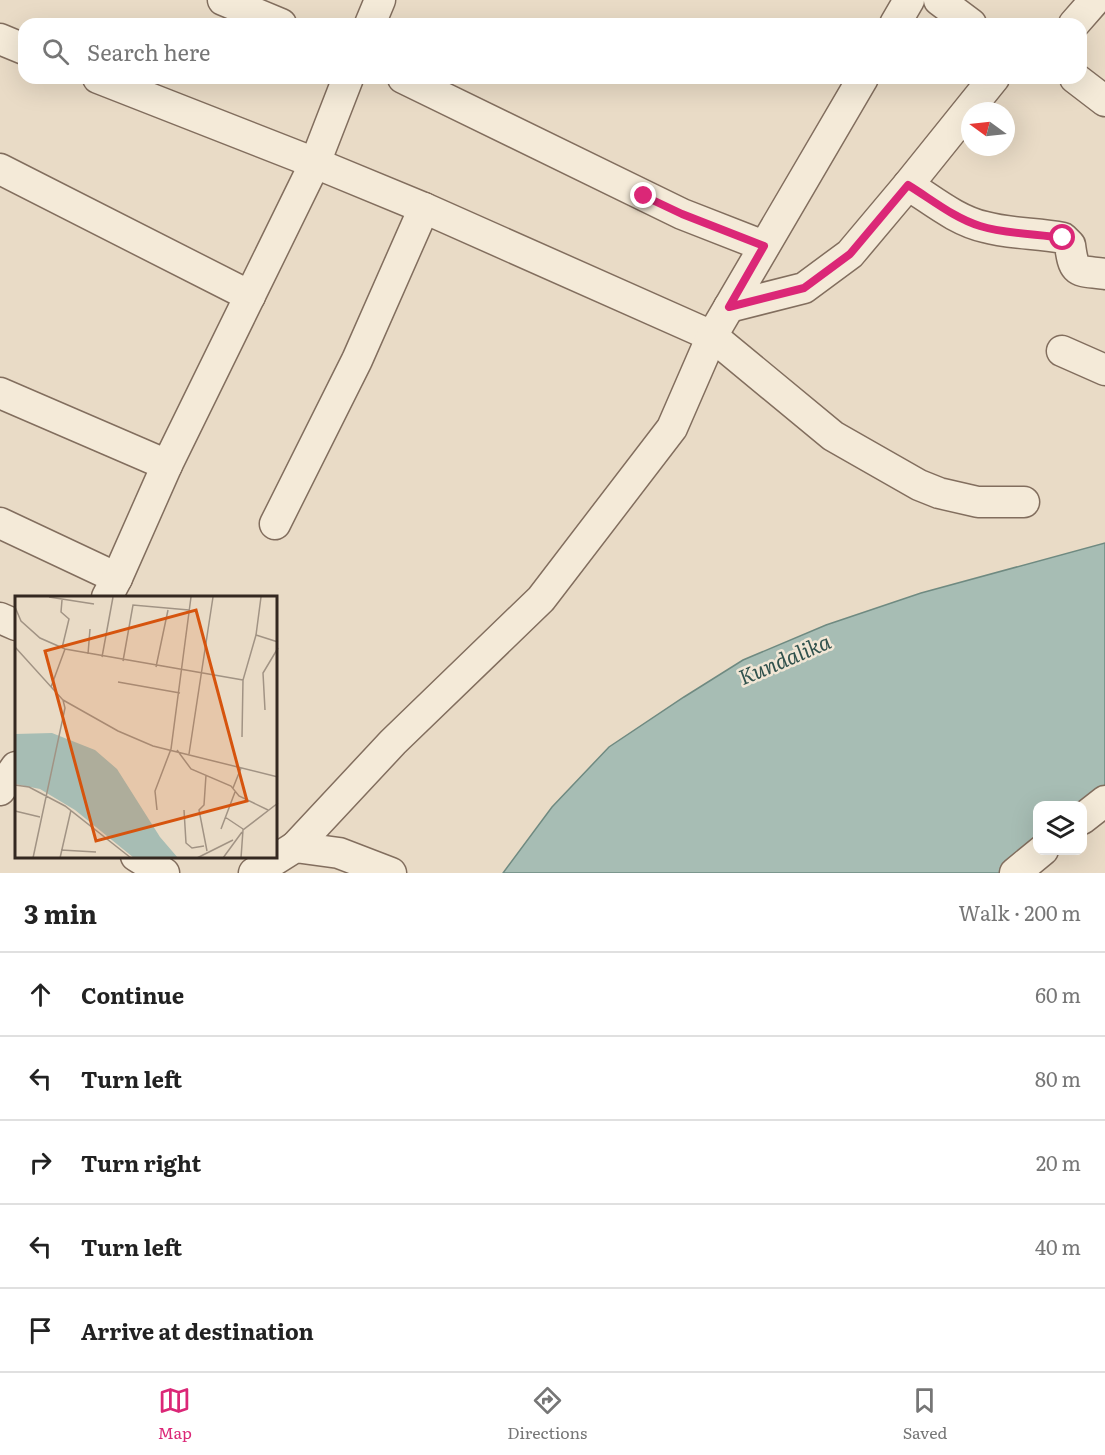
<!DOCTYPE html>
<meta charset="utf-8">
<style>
body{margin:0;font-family:Literata,serif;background:#f6f6f6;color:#222}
.controls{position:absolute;right:18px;bottom:18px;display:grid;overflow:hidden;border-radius:12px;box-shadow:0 6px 24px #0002}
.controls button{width:54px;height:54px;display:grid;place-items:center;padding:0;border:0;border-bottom:2px solid #e0e0e0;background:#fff;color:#222;font:30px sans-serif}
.compass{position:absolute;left:961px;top:102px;width:54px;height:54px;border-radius:50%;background:#fff;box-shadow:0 6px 24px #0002;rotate:285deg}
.stop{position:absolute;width:18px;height:18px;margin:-14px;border:4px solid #db2777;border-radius:50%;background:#fff}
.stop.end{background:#db2777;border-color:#fff;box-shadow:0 2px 6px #0008}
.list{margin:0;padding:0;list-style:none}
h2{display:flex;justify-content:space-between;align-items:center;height:78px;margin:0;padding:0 24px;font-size:26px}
h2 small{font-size:20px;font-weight:400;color:#767676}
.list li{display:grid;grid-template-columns:39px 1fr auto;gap:18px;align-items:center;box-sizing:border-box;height:84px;padding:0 24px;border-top:2px solid #e0e0e0}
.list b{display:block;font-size:22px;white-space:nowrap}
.list em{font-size:20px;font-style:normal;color:#767676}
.icon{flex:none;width:33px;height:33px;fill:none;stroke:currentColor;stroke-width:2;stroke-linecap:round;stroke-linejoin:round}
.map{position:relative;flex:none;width:1105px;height:873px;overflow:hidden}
.search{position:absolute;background:#fff;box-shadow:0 6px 24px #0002;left:18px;right:18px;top:18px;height:66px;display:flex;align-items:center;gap:15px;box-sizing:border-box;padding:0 21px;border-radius:18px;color:#767676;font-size:22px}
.sheet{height:498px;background:#fff}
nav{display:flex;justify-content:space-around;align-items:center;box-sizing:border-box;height:84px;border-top:2px solid #e0e0e0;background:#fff;font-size:16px;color:#767676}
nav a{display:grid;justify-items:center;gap:3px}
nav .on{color:#db2777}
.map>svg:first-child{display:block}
.water{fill:#a7bdb4;stroke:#6f8a81;stroke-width:1.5}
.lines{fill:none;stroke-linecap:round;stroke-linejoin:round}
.minor-casing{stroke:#826e5e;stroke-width:33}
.minor{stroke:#f4ead8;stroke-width:30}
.route{stroke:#db2777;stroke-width:8}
.labels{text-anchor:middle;stroke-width:5;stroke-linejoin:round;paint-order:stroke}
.water-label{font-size:21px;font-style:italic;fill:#31524d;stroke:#f1e6d5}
.inset-road{fill:none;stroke:#a19384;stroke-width:1.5}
.view{fill:#d6540e;fill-opacity:0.15;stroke:#d6540e;stroke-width:3}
.inset-edge{fill:none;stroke:#342820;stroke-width:3}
</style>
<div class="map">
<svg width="1105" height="873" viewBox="0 0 1105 873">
<rect width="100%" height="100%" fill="#e9dbc6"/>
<polygon class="water" points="1105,543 1105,798 1082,806 1038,806 1037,847 1002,873 503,873 552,807 609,747 684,697 743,660 826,625 921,593"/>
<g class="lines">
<g class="minor-casing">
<g id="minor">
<polyline points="223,0 281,24"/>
<polyline points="939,0 971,24"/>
<polyline points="370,24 380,0"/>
<polyline points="895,24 909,0"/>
<polyline points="1074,24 1095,0"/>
<polyline points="0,39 24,49"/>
<polyline points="98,78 315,163 424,208 712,336 833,436 919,485 939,493 978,502 1024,502"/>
<polyline points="403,78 682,214 764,246"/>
<polyline points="1075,78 1105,101"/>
<polyline points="0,169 250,296"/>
<path d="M908,185C932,200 957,221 985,227C1010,234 1037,233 1063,238L1070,245C1074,275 1077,270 1105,274"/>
<polyline points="729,307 804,288 850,254 908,185 994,78"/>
<polyline points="1062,351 1105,370"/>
<polyline points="0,393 167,465"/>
<polyline points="0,523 117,578"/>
<polyline points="275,524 357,360 424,208"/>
<polyline points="107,597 117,578 167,465 315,163 348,78"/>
<polyline points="0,618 16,625"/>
<polyline points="0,790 16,767"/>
<polyline points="1082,819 1105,801"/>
<polyline points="295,847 393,742 541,599 672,428 712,336 863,78"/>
<polyline points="136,856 164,873"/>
<polyline points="254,873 295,847 339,853 391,873"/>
<polyline points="1015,873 1043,850"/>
</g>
</g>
<use href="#minor" class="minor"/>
</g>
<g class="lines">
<path class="route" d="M644,196L682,214L764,246L729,307L804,288L850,254L908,185C931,199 954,218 980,226C1006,234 1036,234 1063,238"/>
</g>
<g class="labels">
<g class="water-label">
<text transform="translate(785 660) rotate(-23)" y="7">Kundalika</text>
</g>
</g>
<g transform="translate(15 596)">
<rect width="262" height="262" fill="#e9dbc6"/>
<path d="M37,137L80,154L102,173L145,241L163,262H119L60,214L25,193L0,188V138Z" fill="#a7bdb4"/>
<path class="inset-road" d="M34,1L79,8M47,4L46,16L54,23L47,52M0,11L6,25L25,42L50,53L228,84M241,39L263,46M0,51L48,104L50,112L18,262M73,58L75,33M87,61L98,1M108,65L118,9L174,14M141,71L153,14M103,86L165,97M36,91L50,53M48,104L103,135L138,150L263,181M250,114L248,77L263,52M227,141L228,84L241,39L246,1M162,154L176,173L216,190L224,200L253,214M174,158L198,1M191,179L189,209L184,214L192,255M0,189L14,191L50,210L116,262M218,192L226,172M142,214L140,195L156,153L176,1M169,214L171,247L177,252L189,250M0,215L25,221M210,221L228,233M206,233L220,196M46,254L81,256M45,262L56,214M182,262L218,244M208,262L227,236M226,262L228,234L263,207"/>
<path class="view" d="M181,14L232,205L81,245L30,55Z"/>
<rect width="262" height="262" class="inset-edge"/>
</g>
</svg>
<div class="controls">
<button><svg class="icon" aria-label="layers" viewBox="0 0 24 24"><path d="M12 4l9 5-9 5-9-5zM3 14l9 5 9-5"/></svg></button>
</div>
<svg class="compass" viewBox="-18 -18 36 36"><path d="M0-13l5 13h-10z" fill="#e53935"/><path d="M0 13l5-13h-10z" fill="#767676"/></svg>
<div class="stop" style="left:1063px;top:238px"></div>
<div class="stop end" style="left:644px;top:196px"></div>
<div class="search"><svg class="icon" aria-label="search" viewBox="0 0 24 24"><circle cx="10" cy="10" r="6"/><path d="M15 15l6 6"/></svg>Search here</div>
</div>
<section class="sheet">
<h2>3 min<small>Walk · 200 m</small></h2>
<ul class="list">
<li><svg class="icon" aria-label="ahead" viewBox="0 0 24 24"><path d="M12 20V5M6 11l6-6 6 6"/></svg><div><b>Continue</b></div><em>60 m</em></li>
<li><svg class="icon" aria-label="left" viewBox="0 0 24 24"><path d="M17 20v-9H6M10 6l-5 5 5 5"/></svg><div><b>Turn left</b></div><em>80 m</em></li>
<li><svg class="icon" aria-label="right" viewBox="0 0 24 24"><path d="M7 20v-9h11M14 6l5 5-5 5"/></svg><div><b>Turn right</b></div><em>20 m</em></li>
<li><svg class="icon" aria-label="left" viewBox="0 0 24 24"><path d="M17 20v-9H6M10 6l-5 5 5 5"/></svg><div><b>Turn left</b></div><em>40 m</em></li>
<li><svg class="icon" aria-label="arrive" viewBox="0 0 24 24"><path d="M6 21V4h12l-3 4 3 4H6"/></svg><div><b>Arrive at destination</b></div></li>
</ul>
</section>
<nav>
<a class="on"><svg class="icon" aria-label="map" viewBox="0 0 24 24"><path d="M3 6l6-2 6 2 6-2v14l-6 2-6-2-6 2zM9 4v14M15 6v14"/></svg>Map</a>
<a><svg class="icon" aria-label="directions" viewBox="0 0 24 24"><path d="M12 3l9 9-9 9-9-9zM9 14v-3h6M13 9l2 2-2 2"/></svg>Directions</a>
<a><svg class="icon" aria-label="saved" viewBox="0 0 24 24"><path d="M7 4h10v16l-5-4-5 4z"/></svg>Saved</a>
</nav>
